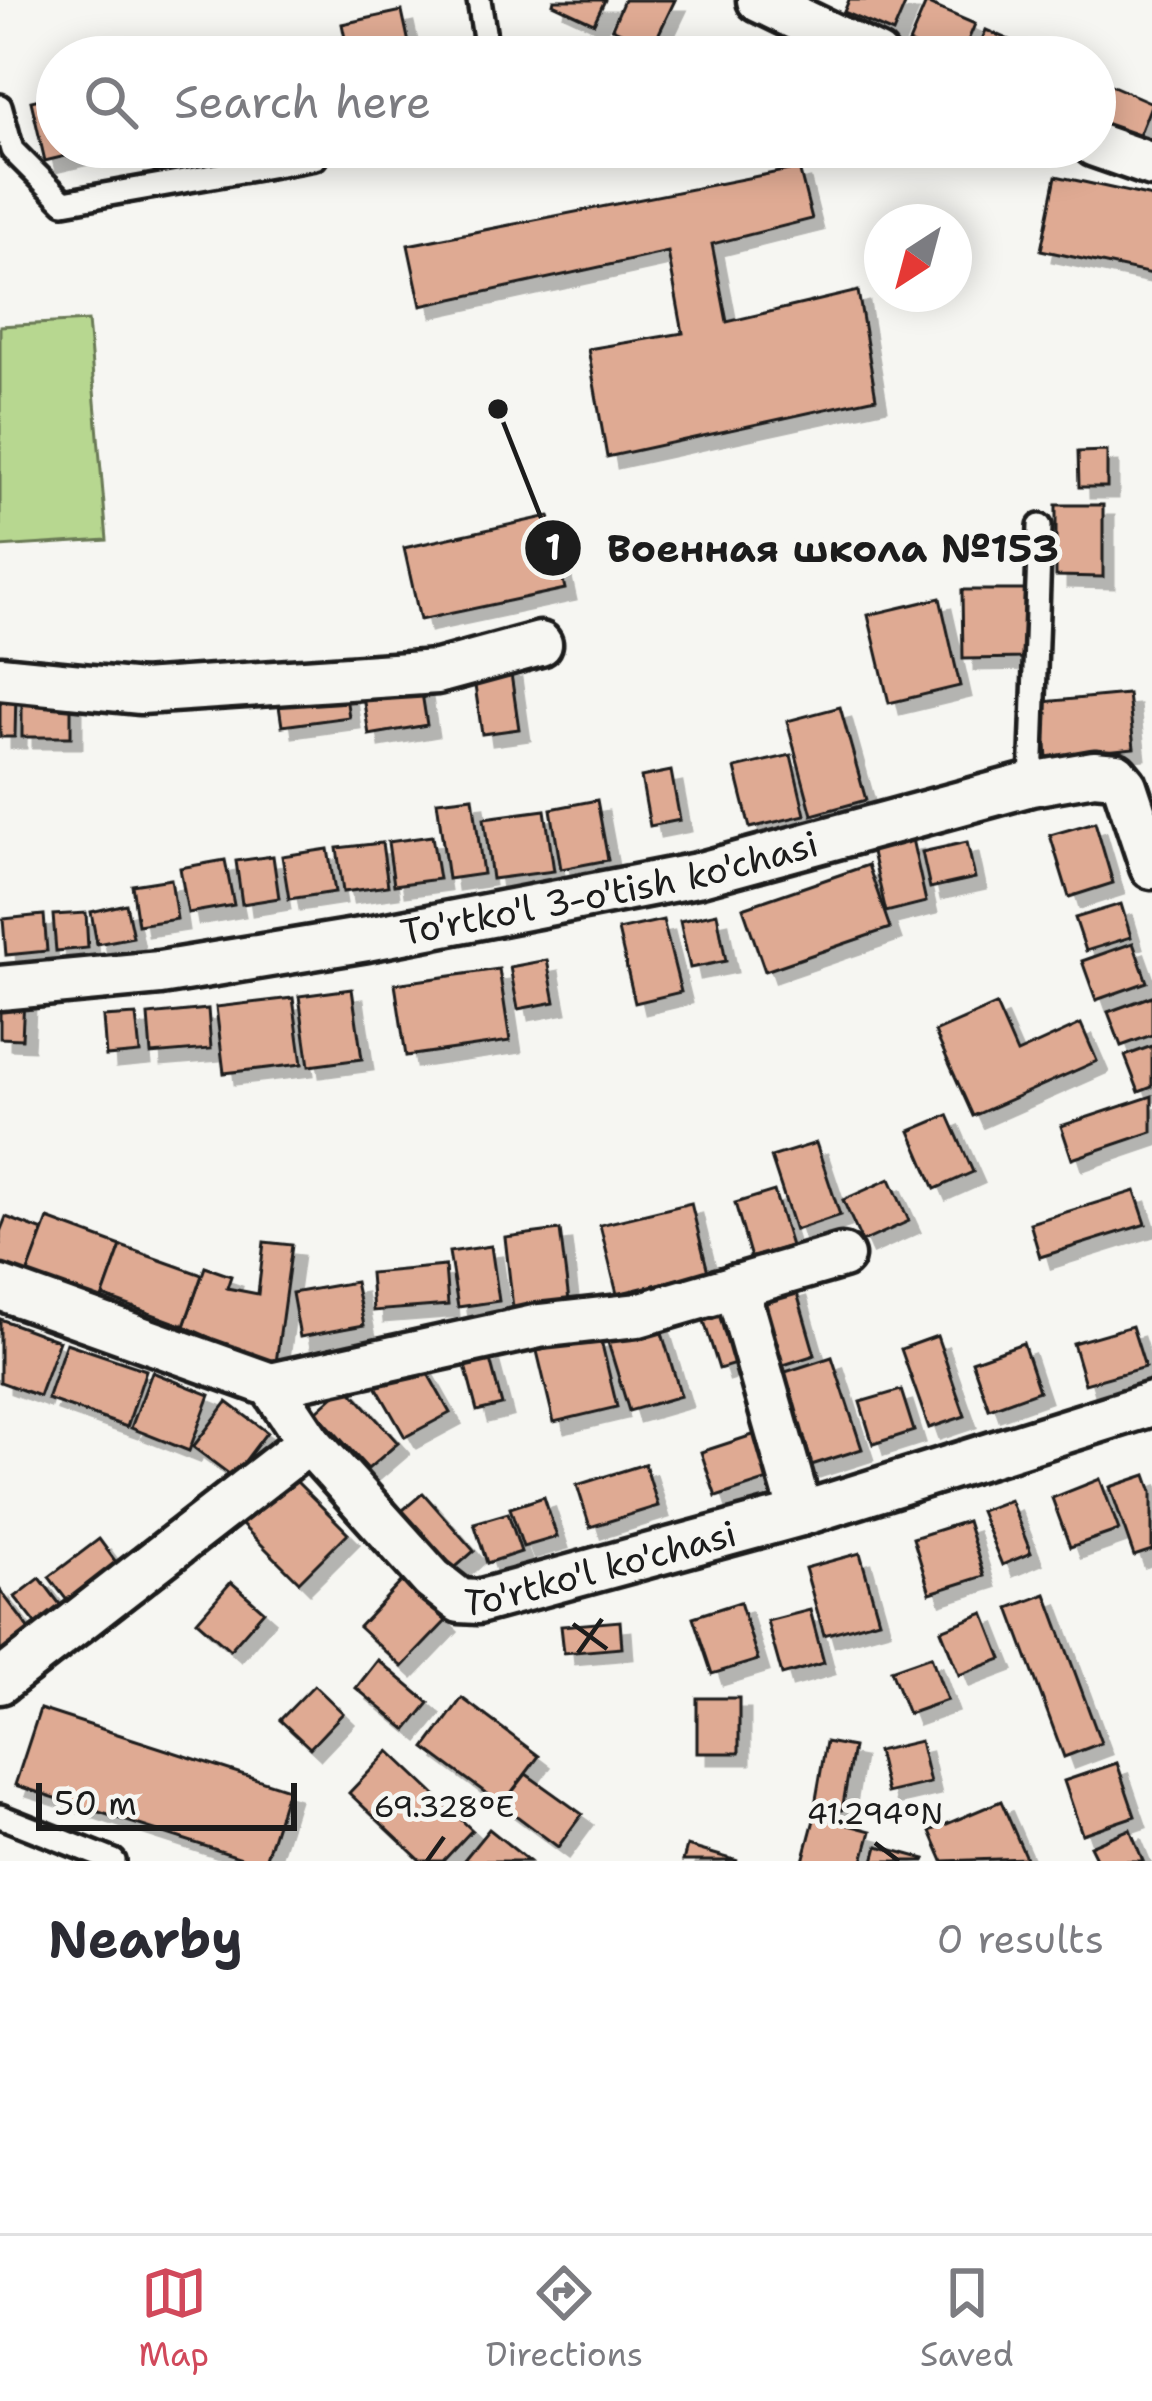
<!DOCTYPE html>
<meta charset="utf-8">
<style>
body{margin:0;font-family:"Shantell Sans",sans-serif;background:#f7f7f7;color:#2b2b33}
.compass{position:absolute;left:864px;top:204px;width:108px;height:108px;border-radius:50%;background:#fff;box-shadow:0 6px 30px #0003;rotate:216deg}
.scale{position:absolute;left:36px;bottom:30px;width:261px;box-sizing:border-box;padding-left:12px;border:6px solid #1c1c1c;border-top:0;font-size:33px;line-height:42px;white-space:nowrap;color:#1c1c1c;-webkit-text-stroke:9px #f6f6f2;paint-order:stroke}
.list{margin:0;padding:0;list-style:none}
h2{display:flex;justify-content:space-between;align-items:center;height:156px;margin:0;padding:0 48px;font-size:51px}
h2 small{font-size:39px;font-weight:400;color:#7c7c81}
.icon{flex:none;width:66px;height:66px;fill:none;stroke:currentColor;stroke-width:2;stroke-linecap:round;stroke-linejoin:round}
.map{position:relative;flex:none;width:1152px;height:1861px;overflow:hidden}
.search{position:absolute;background:#fff;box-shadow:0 6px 30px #0003;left:36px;right:36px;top:36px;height:132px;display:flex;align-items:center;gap:30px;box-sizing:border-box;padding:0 42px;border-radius:66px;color:#7c7c81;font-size:45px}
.sheet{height:372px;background:#fff}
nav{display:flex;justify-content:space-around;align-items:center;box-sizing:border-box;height:168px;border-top:3px solid #e1e1e2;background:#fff;font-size:33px;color:#7c7c81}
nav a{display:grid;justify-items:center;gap:6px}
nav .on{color:#d1495b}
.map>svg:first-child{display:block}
.green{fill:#b7d790;stroke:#6a7a56;stroke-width:3}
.building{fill:#dfaa93;stroke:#1c1c1c;stroke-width:3;filter:url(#shadow)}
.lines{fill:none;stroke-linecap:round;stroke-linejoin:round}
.lane-casing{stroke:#1c1c1c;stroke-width:30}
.street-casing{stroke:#1c1c1c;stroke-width:51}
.lane{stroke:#f6f6f2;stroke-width:21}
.street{stroke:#f6f6f2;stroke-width:42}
.ticks{fill:none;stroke:#1c1c1c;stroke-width:4.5}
.labels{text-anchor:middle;stroke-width:10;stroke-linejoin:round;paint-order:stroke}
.street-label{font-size:36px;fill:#1c1c1c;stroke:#f6f6f2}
.ticks-label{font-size:30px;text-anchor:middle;fill:#1c1c1c;stroke:#f6f6f2;stroke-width:10;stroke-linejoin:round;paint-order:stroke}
.leader{fill:none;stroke:#1c1c1c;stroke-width:4.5}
.callout-dot{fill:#1c1c1c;stroke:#f6f6f2;stroke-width:4.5}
.mark-label{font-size:36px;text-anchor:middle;font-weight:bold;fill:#fff}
.callout-label{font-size:39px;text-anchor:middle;font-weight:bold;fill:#1c1c1c;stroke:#f6f6f2;stroke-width:10;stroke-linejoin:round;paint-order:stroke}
</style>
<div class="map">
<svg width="1152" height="1861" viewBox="0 0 1152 1861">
<defs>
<filter id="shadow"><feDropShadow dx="11" dy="11" stdDeviation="0" flood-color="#0004"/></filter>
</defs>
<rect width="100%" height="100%" fill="#f6f6f2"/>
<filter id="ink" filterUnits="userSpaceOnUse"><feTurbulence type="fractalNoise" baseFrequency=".00833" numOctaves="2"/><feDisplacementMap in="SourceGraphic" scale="24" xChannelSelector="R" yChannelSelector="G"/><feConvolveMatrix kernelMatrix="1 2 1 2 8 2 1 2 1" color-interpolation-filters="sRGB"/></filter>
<g filter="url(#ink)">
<polygon class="green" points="88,321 107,540 0,547 0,326"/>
<g class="building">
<polygon points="554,0 605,0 594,23 553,4"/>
<polygon points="624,0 675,0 653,46 612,28"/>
<polygon points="849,0 907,0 893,33 844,12"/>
<polygon points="926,3 975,24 961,57 942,57 909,43"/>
<polygon points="402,11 412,57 349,57 342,24"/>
<polygon points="986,30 1035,51 1032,57 975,57"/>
<polygon points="288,41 291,57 220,57"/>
<polygon points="1104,82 1152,103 1136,143 1095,126 1095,103"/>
<polygon points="57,95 57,147 103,147 45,161 31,101"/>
<polygon points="799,168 812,219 712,244 727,322 858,291 876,398 607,457 588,349 683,333 668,252 421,306 408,245"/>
<polygon points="1056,176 1152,197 1152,274 1041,250"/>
<polygon points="1107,451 1107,487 1079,487 1078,452"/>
<polygon points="1056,505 1103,505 1103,577 1056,576"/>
<polygon points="549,516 565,589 420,620 404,548"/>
<polygon points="962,590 1028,590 1029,658 963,659"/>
<polygon points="940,598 960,686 889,703 868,615"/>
<polygon points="510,667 519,729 482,734 473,672"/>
<polygon points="419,674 427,725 369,735 361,683"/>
<polygon points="344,683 349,717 282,726 277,692"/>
<polygon points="0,690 16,690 15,737 0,737"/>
<polygon points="22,691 71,692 71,737 22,737"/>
<polygon points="1128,694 1134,748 1047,757 1042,702"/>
<polygon points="840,707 866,800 812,815 787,721"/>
<polygon points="791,755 805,815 750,828 735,768"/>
<polygon points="671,771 680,820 650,826 641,777"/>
<polygon points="473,797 483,874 448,879 437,801"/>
<polygon points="597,800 608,860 561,869 551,809"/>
<polygon points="545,810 554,871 492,879 484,818"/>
<polygon points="1095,822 1113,883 1069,897 1050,835"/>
<polygon points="432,836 439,879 394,885 388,842"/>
<polygon points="912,839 926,902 886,912 871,848"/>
<polygon points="967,842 975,878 930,888 922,852"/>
<polygon points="382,843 388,886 343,892 337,848"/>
<polygon points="328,849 335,892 289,899 282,856"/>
<polygon points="273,856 279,898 242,904 236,861"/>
<polygon points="225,860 234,905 188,913 180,868"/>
<polygon points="868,865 890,928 765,971 743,908"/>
<polygon points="171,879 177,919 138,925 132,885"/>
<polygon points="126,904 133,937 97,944 91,912"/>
<polygon points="1121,904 1131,937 1086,951 1075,918"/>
<polygon points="86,913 88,948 56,951 53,915"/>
<polygon points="717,913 726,961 690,968 680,921"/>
<polygon points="44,915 47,951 6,955 3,919"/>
<polygon points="663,920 681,992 635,1003 618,930"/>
<polygon points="1133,943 1147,982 1096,1000 1082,961"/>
<polygon points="547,960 555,1002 518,1009 510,967"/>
<polygon points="499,969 510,1041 406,1056 395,984"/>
<polygon points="352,989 362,1059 309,1066 299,996"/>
<polygon points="1152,996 1152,1035 1121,1046 1108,1012"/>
<polygon points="0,997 24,998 22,1039 0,1038"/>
<polygon points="293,998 302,1064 224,1073 216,1007"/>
<polygon points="996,1005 1017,1053 1081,1024 1097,1061 973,1116 935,1032"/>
<polygon points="208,1009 211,1049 151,1054 148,1015"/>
<polygon points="136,1015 140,1053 106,1056 103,1017"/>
<polygon points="1152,1046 1152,1087 1139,1092 1125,1056"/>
<polygon points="1152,1096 1152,1132 1072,1159 1061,1126"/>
<polygon points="948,1115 973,1172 935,1189 910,1131"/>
<polygon points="816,1143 840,1215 795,1230 771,1157"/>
<polygon points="890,1179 909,1221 862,1242 843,1200"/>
<polygon points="774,1191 791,1246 751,1258 735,1203"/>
<polygon points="1135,1191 1146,1224 1040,1257 1030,1223"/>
<polygon points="691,1203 708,1272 617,1294 600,1225"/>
<polygon points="6,1217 43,1231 26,1278 0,1268 0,1232"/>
<polygon points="48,1219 121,1246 100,1305 26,1278"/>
<polygon points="560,1230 569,1301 513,1308 505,1237"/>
<polygon points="264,1242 292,1245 275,1370 207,1352 211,1338 184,1326 205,1267 231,1276 227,1288 258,1294"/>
<polygon points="121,1246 202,1275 184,1326 103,1296"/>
<polygon points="491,1246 499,1301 458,1307 449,1252"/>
<polygon points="445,1266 448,1305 373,1311 370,1273"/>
<polygon points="355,1282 364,1325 300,1337 292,1293"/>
<polygon points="795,1286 815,1355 774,1368 753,1298"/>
<polygon points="737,1310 752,1359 719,1369 704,1321"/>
<polygon points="0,1319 59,1341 39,1396 0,1382"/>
<polygon points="658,1320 681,1396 629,1411 606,1336"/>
<polygon points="1132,1326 1145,1367 1085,1384 1073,1343"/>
<polygon points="600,1336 617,1407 554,1422 537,1351"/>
<polygon points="937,1336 965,1416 929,1428 901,1349"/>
<polygon points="66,1343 146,1370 127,1427 47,1399"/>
<polygon points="1023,1343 1039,1391 989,1409 972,1361"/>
<polygon points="488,1352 502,1405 477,1411 463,1358"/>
<polygon points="418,1356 450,1413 405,1437 373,1381"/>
<polygon points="832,1357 862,1449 805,1467 776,1375"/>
<polygon points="152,1372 210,1395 189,1451 131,1428"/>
<polygon points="346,1385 398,1443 368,1469 316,1412"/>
<polygon points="901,1390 914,1431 873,1444 860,1402"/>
<polygon points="227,1402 267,1432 233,1477 193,1447"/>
<polygon points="768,1430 783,1475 716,1497 701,1452"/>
<polygon points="645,1464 658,1506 590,1527 577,1485"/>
<polygon points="283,1468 348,1533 299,1582 234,1517"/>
<polygon points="1146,1475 1152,1492 1152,1550 1134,1556 1110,1487"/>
<polygon points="1100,1479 1119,1530 1070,1547 1052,1498"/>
<polygon points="423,1493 474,1551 449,1573 397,1515"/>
<polygon points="544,1497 557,1537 523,1547 510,1508"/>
<polygon points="1010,1500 1031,1553 1002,1565 980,1511"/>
<polygon points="508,1513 521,1552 487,1563 474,1523"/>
<polygon points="967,1521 984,1576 930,1593 913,1538"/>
<polygon points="99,1539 121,1569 72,1607 49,1577"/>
<polygon points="860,1553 879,1620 824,1635 805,1568"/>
<polygon points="40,1578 65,1611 41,1630 15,1597"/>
<polygon points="403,1580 446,1621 402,1667 359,1627"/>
<polygon points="231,1582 264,1611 230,1650 197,1621"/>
<polygon points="0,1590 33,1634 0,1659"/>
<polygon points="1046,1594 1101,1743 1064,1757 1009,1608"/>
<polygon points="740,1602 758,1660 712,1674 693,1617"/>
<polygon points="810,1610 824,1663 782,1675 767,1621"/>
<polygon points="984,1613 1002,1659 959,1675 941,1630"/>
<polygon points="620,1621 622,1648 564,1653 561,1626"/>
<polygon points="931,1656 947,1700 908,1714 891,1670"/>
<polygon points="378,1660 429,1703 407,1730 356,1688"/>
<polygon points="314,1685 343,1713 310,1748 280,1720"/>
<polygon points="462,1698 539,1756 502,1805 425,1748"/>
<rect x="697" y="1698" width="42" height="55"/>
<polygon points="40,1709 288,1789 265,1861 251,1861 15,1785"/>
<polygon points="920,1741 930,1783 887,1793 877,1751"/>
<polygon points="826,1742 853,1747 842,1810 815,1805"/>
<polygon points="389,1751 472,1830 443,1861 421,1861 349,1793"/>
<polygon points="1117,1763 1135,1816 1082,1834 1064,1781"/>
<polygon points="526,1774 582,1814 558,1847 502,1805"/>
<polygon points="1001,1801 1026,1858 943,1861 930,1831"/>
<polygon points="815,1816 871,1831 863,1861 803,1861"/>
<polygon points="489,1829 529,1861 463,1861"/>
<polygon points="1130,1829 1143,1861 1089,1861 1096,1858 1090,1846"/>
<polygon points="687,1846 738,1861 683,1861"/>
<polygon points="878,1846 925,1859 924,1861 874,1861"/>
</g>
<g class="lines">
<g class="lane-casing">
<g id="lane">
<polyline points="479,0 488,57"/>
<polyline points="0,106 12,150 64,202 315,158"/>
<polyline points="1031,784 1040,526"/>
<polyline points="0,1816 114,1861"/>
</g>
</g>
<g class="street-casing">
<g id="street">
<polyline points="759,0 877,57"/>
<polyline points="1095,145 1152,165"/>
<polyline points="0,678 141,692 437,672 540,644"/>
<path id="s1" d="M0,988L160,973L367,939L697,875L1031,784L1094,773L1116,775L1125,786L1152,867"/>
<polyline points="736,1286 801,1514"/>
<path id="s2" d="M0,1288L271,1385L309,1442L432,1579L460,1601L478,1602L801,1514L1152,1404"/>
<polyline points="271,1385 539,1326 638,1315 842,1256"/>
<polyline points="0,1682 309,1442"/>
</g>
</g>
<use href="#lane" class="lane"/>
<use href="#street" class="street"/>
</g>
</g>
<path class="ticks" d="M573,1624L607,1649M578,1653L602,1619M875,1843L899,1861M427,1861L444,1837"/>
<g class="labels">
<g class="street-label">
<text dy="13" stroke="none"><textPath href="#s1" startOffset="618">To'rtko'l 3-o'tish ko'chasi</textPath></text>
<text dy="13" stroke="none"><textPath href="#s2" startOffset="720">To'rtko'l ko'chasi</textPath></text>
</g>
</g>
<g class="ticks-label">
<text x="444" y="1817">69.328°E</text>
<text x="875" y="1824">41.294°N</text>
</g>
<path class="leader" d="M498 409L553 548"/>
<g class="callout-dot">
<circle cx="498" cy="409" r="12"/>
<circle cx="553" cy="548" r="30"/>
</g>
<g class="mark-label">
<text x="553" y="560">1</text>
</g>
<g class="callout-label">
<text x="833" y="562">Военная школа №153</text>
</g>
</svg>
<svg class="compass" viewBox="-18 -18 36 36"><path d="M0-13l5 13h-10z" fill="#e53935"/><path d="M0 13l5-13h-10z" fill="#7c7c81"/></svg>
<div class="scale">50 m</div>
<div class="search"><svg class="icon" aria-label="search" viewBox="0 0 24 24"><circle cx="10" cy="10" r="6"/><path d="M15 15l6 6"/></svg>Search here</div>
</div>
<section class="sheet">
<h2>Nearby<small>0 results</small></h2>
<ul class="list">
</ul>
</section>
<nav>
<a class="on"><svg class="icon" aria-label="map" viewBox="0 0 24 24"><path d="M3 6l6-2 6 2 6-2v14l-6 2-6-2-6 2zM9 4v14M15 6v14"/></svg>Map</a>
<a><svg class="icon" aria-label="directions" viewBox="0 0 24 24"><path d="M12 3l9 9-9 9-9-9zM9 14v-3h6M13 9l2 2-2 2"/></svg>Directions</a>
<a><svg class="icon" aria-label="saved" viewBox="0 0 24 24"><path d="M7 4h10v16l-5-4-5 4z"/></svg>Saved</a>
</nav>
